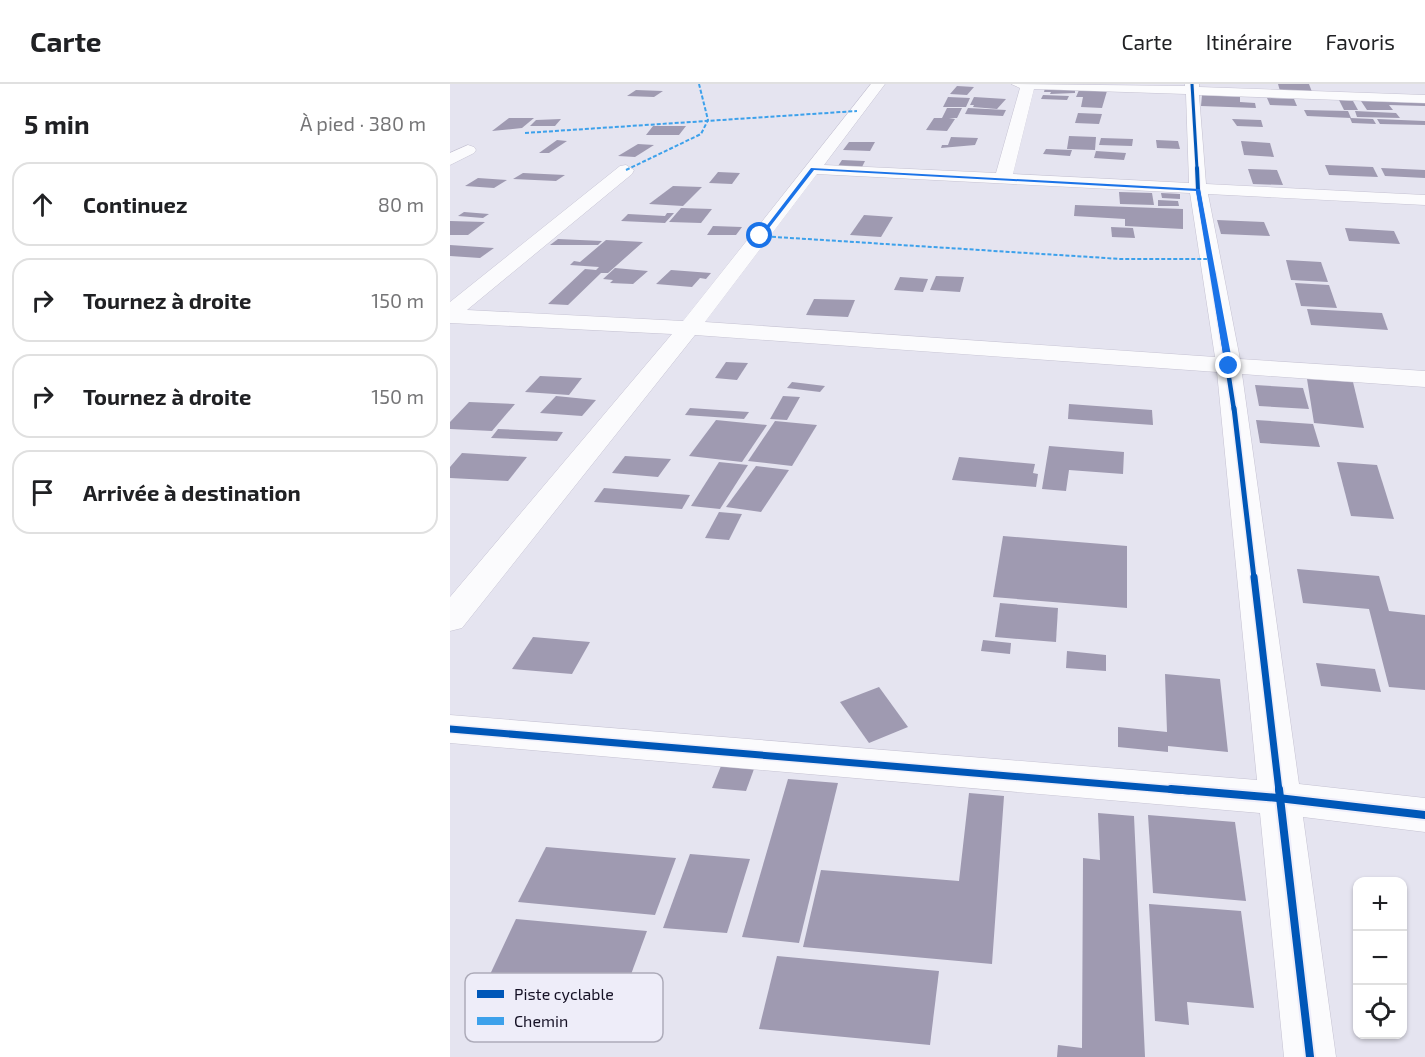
<!DOCTYPE html>
<html lang="fr">
<meta charset="utf-8">
<style>
body{margin:0;font-family:"Exo 2",sans-serif;background:#f6f6f6;color:#202124}
.controls{position:absolute;right:18px;bottom:18px;display:grid;overflow:hidden;border-radius:12px;box-shadow:0 2px 4px #0004}
.controls button{width:54px;height:54px;display:grid;place-items:center;padding:0;border:0;border-bottom:2px solid #e0e0e0;background:#fff;color:#202124;font:30px sans-serif}
.stop{position:absolute;width:18px;height:18px;margin:-14px;border:4px solid #1a73e8;border-radius:50%;background:#fff}
.stop.end{background:#1a73e8;border-color:#fff;box-shadow:0 2px 6px #0008}
.list{margin:0;padding:0;list-style:none}
h2{display:flex;justify-content:space-between;align-items:center;height:78px;margin:0;padding:0 24px;font-size:26px}
h2 small{font-size:20px;font-weight:400;color:#757577}
.list li{display:grid;grid-template-columns:39px 1fr auto;gap:18px;align-items:center;box-sizing:border-box;height:84px;margin:0 12px 12px;padding:0 12px;border:2px solid #e0e0e0;border-radius:18px}
.list b{display:block;font-size:22px;white-space:nowrap}
.list em{font-size:20px;font-style:normal;color:#757577}
.icon{flex:none;width:33px;height:33px;fill:none;stroke:currentColor;stroke-width:2;stroke-linecap:round;stroke-linejoin:round}
.map{position:relative;flex:none;width:975px;height:973px;overflow:hidden}
header{display:flex;align-items:center;gap:36px;box-sizing:border-box;height:84px;padding:0 30px;background:#fff;border-bottom:2px solid #e0e0e0}
header strong{font-size:28px}
nav{display:flex;gap:33px;margin-inline-start:auto;font-size:21px}
main{display:flex}
aside{flex:1;background:#fff}
.map>svg:first-child{display:block}
.building{fill:#9f9ab1}
.lines{fill:none;stroke-linecap:round;stroke-linejoin:round}
.street-casing{stroke:#c5c2d2;stroke-width:1}
.street{fill:#fbfbfd;fill-rule:evenodd}
.quiet{stroke:#3da1eb;stroke-width:2;stroke-dasharray:4 2;stroke-linecap:butt}
.cycleway-far5-casing{stroke:#eeedf9;stroke-width:4.5}
.cycleway-far4-casing{stroke:#eeedf9;stroke-width:6}
.cycleway-far3-casing{stroke:#eeedf9;stroke-width:8}
.cycleway-far2-casing{stroke:#eeedf9;stroke-width:8}
.cycleway-far1-casing{stroke:#eeedf9;stroke-width:10}
.cycleway-casing{stroke:#eeedf9;stroke-width:12}
.cycleway-far5{stroke:#0057b8;stroke-width:3}
.cycleway-far4{stroke:#0057b8;stroke-width:4}
.cycleway-far3{stroke:#0057b8;stroke-width:4.5}
.cycleway-far2{stroke:#0057b8;stroke-width:5}
.cycleway-far1{stroke:#0057b8;stroke-width:7}
.cycleway{stroke:#0057b8;stroke-width:8}
.route{fill:#1a73e8}
.key{fill:#eeedf9;stroke:#adabb9;stroke-width:1.5}
.key-label{font-size:16px;fill:#151125}
</style>
<header>
<strong>Carte</strong>
<nav><a>Carte</a><a>Itinéraire</a><a>Favoris</a></nav>
</header>
<main>
<aside>
<h2>5 min<small>À pied · 380 m</small></h2>
<ul class="list">
<li><svg class="icon" aria-label="ahead" viewBox="0 0 24 24"><path d="M12 20V5M6 11l6-6 6 6"/></svg><div><b>Continuez</b></div><em>80 m</em></li>
<li><svg class="icon" aria-label="right" viewBox="0 0 24 24"><path d="M7 20v-9h11M14 6l5 5-5 5"/></svg><div><b>Tournez à droite</b></div><em>150 m</em></li>
<li><svg class="icon" aria-label="right" viewBox="0 0 24 24"><path d="M7 20v-9h11M14 6l5 5-5 5"/></svg><div><b>Tournez à droite</b></div><em>150 m</em></li>
<li><svg class="icon" aria-label="arrive" viewBox="0 0 24 24"><path d="M6 21V4h12l-3 4 3 4H6"/></svg><div><b>Arrivée à destination</b></div></li>
</ul>
</aside>
<div class="map">
<svg width="975" height="973" viewBox="0 0 975 973">
<rect width="100%" height="100%" fill="#e5e4f0"/>
<g class="building">
<polygon points="828,0 859,0 862,8 830,7"/>
<polygon points="507,2 524,3 517,11 500,10"/>
<polygon points="595,4 625,6 625,9 600,10 601,8 594,8"/>
<polygon points="186,6 213,7 204,13 177,12"/>
<polygon points="629,6 657,7 652,24 631,23 633,13 626,13"/>
<polygon points="593,11 619,12 617,16 591,15"/>
<polygon points="752,11 790,13 790,18 805,19 806,24 751,22"/>
<polygon points="498,13 520,14 516,23 493,23"/>
<polygon points="524,13 556,15 547,25 523,23 524,21 520,21"/>
<polygon points="817,14 844,15 847,22 820,21"/>
<polygon points="889,16 903,17 908,26 894,26"/>
<polygon points="911,17 975,19 975,22 939,21 943,26 917,26"/>
<polygon points="497,24 512,24 507,34 499,34 505,35 497,47 476,46 484,34 492,34"/>
<polygon points="518,24 556,26 553,32 515,30"/>
<polygon points="854,26 898,27 901,34 857,32"/>
<polygon points="905,27 946,29 950,34 907,33"/>
<polygon points="628,29 652,30 649,40 625,39"/>
<polygon points="59,34 84,34 72,44 42,47"/>
<polygon points="900,34 923,35 926,40 902,39"/>
<polygon points="111,35 105,42 80,42 86,36"/>
<polygon points="782,35 811,36 813,43 787,42"/>
<polygon points="927,35 975,37 975,41 930,40"/>
<polygon points="203,42 236,42 229,51 196,51"/>
<polygon points="619,52 646,53 645,66 617,65"/>
<polygon points="501,53 528,54 525,61 491,64 492,61 498,61"/>
<polygon points="651,54 683,55 682,62 649,61"/>
<polygon points="107,56 117,57 99,69 89,69"/>
<polygon points="706,56 728,57 730,65 707,64"/>
<polygon points="791,57 820,59 824,73 794,71"/>
<polygon points="399,58 425,58 420,67 393,66"/>
<polygon points="188,60 204,61 185,73 168,72"/>
<polygon points="596,65 622,66 620,72 593,70"/>
<polygon points="646,67 676,69 674,76 644,74"/>
<polygon points="392,76 415,77 412,83 388,82"/>
<polygon points="875,81 923,83 928,93 879,91"/>
<polygon points="931,84 975,86 975,94 935,92"/>
<polygon points="798,85 827,86 833,101 803,100"/>
<polygon points="268,88 290,89 282,100 259,99"/>
<polygon points="73,89 115,91 106,97 63,95"/>
<polygon points="28,94 57,96 44,104 15,102"/>
<polygon points="223,102 252,103 233,122 199,120"/>
<polygon points="669,108 702,109 704,121 670,120"/>
<polygon points="711,109 730,110 730,115 712,114"/>
<polygon points="708,116 728,117 729,122 708,122"/>
<polygon points="625,121 733,125 733,145 675,142 675,135 624,132"/>
<polygon points="231,124 262,125 251,139 219,138"/>
<polygon points="14,128 39,130 33,134 8,132"/>
<polygon points="217,129 224,129 215,139 171,137 178,130 215,132"/>
<polygon points="414,131 443,133 431,153 400,151"/>
<polygon points="767,136 814,138 820,152 771,150"/>
<polygon points="0,137 35,138 18,151 0,151"/>
<polygon points="263,142 292,143 286,151 257,151"/>
<polygon points="661,143 683,144 685,154 662,153"/>
<polygon points="895,144 944,147 950,160 899,157"/>
<polygon points="108,155 152,157 148,161 100,161"/>
<polygon points="156,156 193,158 158,189 151,189 118,221 98,220 135,185 146,186 149,183 120,181 124,177 130,178"/>
<polygon points="0,161 44,164 30,174 0,172"/>
<polygon points="836,176 871,178 878,198 841,196"/>
<polygon points="165,184 198,187 183,200 160,199 163,196 153,195"/>
<polygon points="221,186 261,189 256,195 250,194 242,203 206,200"/>
<polygon points="486,192 514,193 510,208 480,206"/>
<polygon points="450,193 478,195 473,208 444,206"/>
<polygon points="845,199 879,201 887,224 851,222"/>
<polygon points="364,215 405,216 398,233 356,231"/>
<polygon points="857,225 932,229 938,246 861,241"/>
<polygon points="276,278 298,279 287,296 265,294"/>
<polygon points="90,292 132,294 119,311 75,308"/>
<polygon points="857,295 903,298 914,344 864,339"/>
<polygon points="342,298 375,302 370,308 337,304"/>
<polygon points="805,301 853,304 859,325 809,322"/>
<polygon points="106,312 146,316 132,332 90,329"/>
<polygon points="333,312 350,313 337,336 320,335"/>
<polygon points="19,318 65,320 42,347 0,345 0,338"/>
<polygon points="619,320 702,326 703,341 618,335"/>
<polygon points="240,324 299,328 294,335 235,331"/>
<polygon points="266,336 317,341 292,378 239,372"/>
<polygon points="806,336 863,340 870,363 810,359"/>
<polygon points="325,337 367,341 342,382 298,377"/>
<polygon points="48,345 113,348 107,357 41,354"/>
<polygon points="599,362 674,368 673,390 619,386 616,407 592,405"/>
<polygon points="12,369 77,373 58,397 0,394 0,383"/>
<polygon points="175,372 221,375 208,393 162,389"/>
<polygon points="509,373 585,380 583,389 588,390 586,403 502,396"/>
<polygon points="269,378 298,381 270,425 241,422"/>
<polygon points="887,378 927,381 944,435 901,432"/>
<polygon points="306,382 339,386 311,428 276,423"/>
<polygon points="154,404 240,411 232,425 144,418"/>
<polygon points="269,428 292,430 279,456 255,454"/>
<polygon points="553,452 677,462 677,524 543,513"/>
<polygon points="847,485 929,492 939,527 975,531 975,606 939,603 919,525 853,519"/>
<polygon points="550,519 608,524 606,558 545,553"/>
<polygon points="83,553 140,558 122,590 62,585"/>
<polygon points="533,556 561,559 560,570 531,567"/>
<polygon points="617,567 656,571 656,587 616,584"/>
<polygon points="866,579 925,585 931,608 871,602"/>
<polygon points="715,590 770,595 778,668 718,662 718,668 668,663 668,643 717,648"/>
<polygon points="429,603 458,643 419,659 390,618"/>
<polygon points="271,682 304,685 296,707 262,704"/>
<polygon points="338,695 388,699 349,859 292,853"/>
<polygon points="519,709 554,712 542,880 353,863 371,786 509,797"/>
<polygon points="648,729 684,732 695,973 607,973 608,961 632,964 633,774 650,776"/>
<polygon points="698,731 785,738 796,817 703,809"/>
<polygon points="96,763 226,774 205,831 68,818"/>
<polygon points="240,770 300,775 277,849 213,844"/>
<polygon points="699,820 791,827 804,924 737,918 739,941 705,937"/>
<polygon points="66,835 197,847 173,912 36,899"/>
<polygon points="327,872 489,887 480,961 309,945"/>
</g>
<g class="lines">
<g class="street-casing">
<g id="street">
<path d="M421,0H435L374,81L546,89L570,4L561,0L735,2V0H749V3L975,11V19L749,11L756,100L975,111V121L758,110L790,275L975,287V303L792,290L849,700L975,714V748L853,733L886,973H834L810,729L0,659V631L807,696L767,288L245,251L12,544L0,547V513L222,250L0,239V218L170,82L176,81L184,86L182,90L17,226L233,237ZM584,5L736,10L739,99L563,90ZM367,90L740,109L765,273L255,238Z"/>
<polygon points="18,61 24,63 26,66 24,69 0,81 0,69"/>
</g>
</g>
<use href="#street" class="street"/>
<g class="quiet">
<polyline points="75,49 407,27"/>
<polyline points="176,86 251,50 258,36 249,0"/>
<polyline points="310,152 671,175 760,175"/>
</g>
<g class="cycleway-far5-casing">
<polyline id="cycleway-far5" points="742,0 747,85"/>
</g>
<g class="cycleway-far4-casing">
<polyline id="cycleway-far4" points="747,84 748,106 763,192"/>
</g>
<g class="cycleway-far3-casing">
<polyline id="cycleway-far3" points="763,190 784,326"/>
</g>
<g class="cycleway-far2-casing">
<polyline id="cycleway-far2" points="784,324 804,494"/>
</g>
<g class="cycleway-far1-casing">
<g id="cycleway-far1">
<polyline points="804,493 829,707"/>
<polyline points="0,645 739,707"/>
</g>
</g>
<g class="cycleway-casing">
<g id="cycleway">
<polyline points="721,705 828,714 975,731"/>
<polyline points="829,705 860,973"/>
</g>
</g>
<use href="#cycleway-far5" class="cycleway-far5"/>
<use href="#cycleway-far4" class="cycleway-far4"/>
<use href="#cycleway-far3" class="cycleway-far3"/>
<use href="#cycleway-far2" class="cycleway-far2"/>
<use href="#cycleway-far1" class="cycleway-far1"/>
<use href="#cycleway" class="cycleway"/>
</g>
<polygon class="route" points="361,84 750,105 783,282 779,284 775,282 746,107 364,86 312,153 308,153"/>
<rect x="15" y="889" width="198" height="69" rx="9" class="key"/>
<rect x="27" y="906" width="27" height="8" fill="#0057b8"/>
<rect x="27" y="933" width="27" height="8" fill="#3da1eb"/>
<g class="key-label">
<text x="64" y="916">Piste cyclable</text>
<text x="64" y="943">Chemin</text>
</g>
</svg>
<div class="controls">
<button>+</button>
<button>−</button>
<button><svg class="icon" aria-label="locate" viewBox="0 0 24 24"><circle cx="12" cy="12" r="6"/><path d="M12 2v4M12 18v4M2 12h4M18 12h4"/></svg></button>
</div>
<div class="stop" style="left:310px;top:152px"></div>
<div class="stop end" style="left:779px;top:282px"></div>
</div>
</main>
